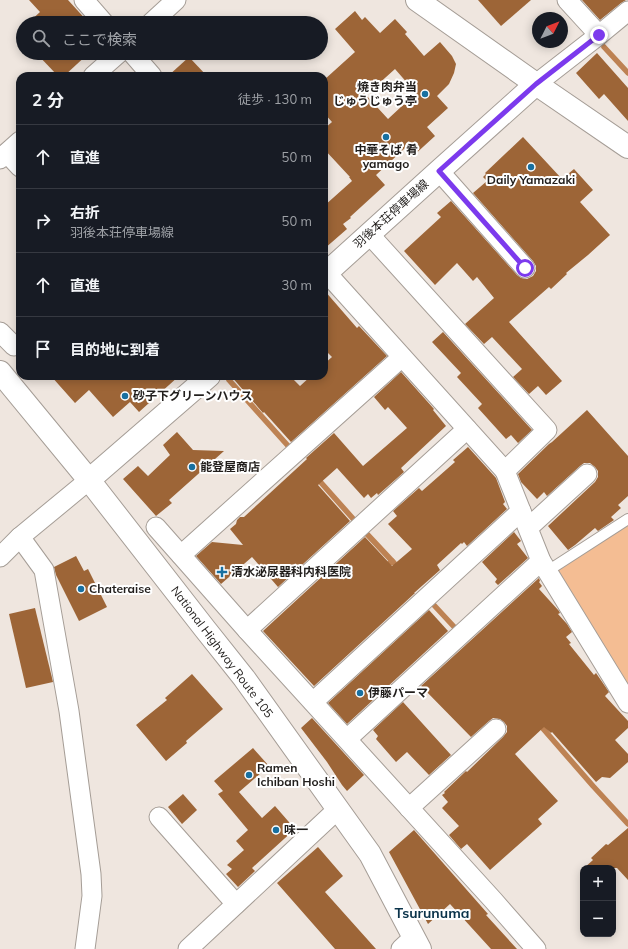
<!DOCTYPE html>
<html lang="ja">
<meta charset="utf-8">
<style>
body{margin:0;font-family:Mulish,"Noto Sans JP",sans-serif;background:#20242c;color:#f1f3f6}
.controls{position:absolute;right:12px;bottom:12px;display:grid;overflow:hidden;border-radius:8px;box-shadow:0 2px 10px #0003}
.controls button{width:36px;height:36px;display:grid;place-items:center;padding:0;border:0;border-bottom:1px solid #363941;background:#171b24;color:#f1f3f6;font:20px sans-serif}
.compass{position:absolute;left:532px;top:12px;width:36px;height:36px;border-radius:50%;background:#171b24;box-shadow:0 2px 10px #0003;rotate:48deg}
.stop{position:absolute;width:12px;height:12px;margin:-9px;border:3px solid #7c3aed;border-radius:50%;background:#fff}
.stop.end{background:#7c3aed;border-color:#fff;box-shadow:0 1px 4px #0008}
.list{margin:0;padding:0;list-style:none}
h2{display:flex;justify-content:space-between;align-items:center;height:52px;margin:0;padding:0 16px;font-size:17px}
h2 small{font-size:13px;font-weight:400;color:#9ea1a6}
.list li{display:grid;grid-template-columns:26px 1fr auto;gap:12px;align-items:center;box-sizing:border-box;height:64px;padding:0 16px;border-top:1px solid #363941}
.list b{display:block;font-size:15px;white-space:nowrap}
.list p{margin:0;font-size:13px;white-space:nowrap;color:#9ea1a6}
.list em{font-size:13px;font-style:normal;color:#9ea1a6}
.icon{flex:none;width:22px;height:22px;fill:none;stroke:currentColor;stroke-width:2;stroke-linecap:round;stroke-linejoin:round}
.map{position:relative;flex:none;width:628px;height:949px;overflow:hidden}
.search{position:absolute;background:#171b24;box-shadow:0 2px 10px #0003;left:16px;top:16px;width:312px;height:44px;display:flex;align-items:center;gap:10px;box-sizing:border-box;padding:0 14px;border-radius:22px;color:#9ea1a6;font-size:15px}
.panel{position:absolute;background:#171b24;box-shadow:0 2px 10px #0003;left:16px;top:72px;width:312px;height:308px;border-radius:12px}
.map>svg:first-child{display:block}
.green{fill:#f4bd93}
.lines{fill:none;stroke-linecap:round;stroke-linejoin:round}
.stream{stroke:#bd8253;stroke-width:5.5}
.building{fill:#9d6537;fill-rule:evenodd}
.lane-casing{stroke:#a59d96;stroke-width:12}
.street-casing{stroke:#a59d96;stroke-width:21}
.secondary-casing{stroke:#a59d96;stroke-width:24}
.highway-casing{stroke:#a59d96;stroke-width:24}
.lane{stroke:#fff;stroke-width:10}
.street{stroke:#fff;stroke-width:19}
.secondary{stroke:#fff;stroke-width:22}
.highway{stroke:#fff;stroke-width:22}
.route{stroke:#7c3aed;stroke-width:5}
.poi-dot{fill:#1870a0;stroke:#fff;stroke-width:1.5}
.labels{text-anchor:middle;stroke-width:4;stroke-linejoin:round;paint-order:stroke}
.poi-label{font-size:12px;font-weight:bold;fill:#211e1c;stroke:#fff;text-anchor:start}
.street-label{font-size:12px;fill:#211e1c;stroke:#fff}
.quarter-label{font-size:14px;font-weight:bold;fill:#0b334a;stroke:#fff}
</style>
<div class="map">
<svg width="628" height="949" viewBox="0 0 628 949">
<rect width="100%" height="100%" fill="#efe6df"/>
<polygon class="green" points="628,520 628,694 551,568"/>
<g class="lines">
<g class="stream">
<polyline points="604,47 628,73"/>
<polyline points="229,380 290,448"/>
<polyline points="316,477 356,522"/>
<polyline points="366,533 394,563"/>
<polyline points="385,568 392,561"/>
<polyline points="432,603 457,630"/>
<polyline points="539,724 593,786 628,824"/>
</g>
</g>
<g class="building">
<polygon points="29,0 68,0 89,23 28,23 40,12"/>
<polygon points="478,0 531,0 501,26"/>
<polygon points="582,0 626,0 621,3 600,20"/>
<path d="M355,11L362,20L365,17L380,33L395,19L407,32L405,34L424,56L440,42L452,56L456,64L454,73L449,84L437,96L448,108L427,127L435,136L412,157L405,148L376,175L385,185L350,217L351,218L343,224L347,229L324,249V206L352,181L349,177H350L324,149V129L332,122L324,113V80L355,52L335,29ZM395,69L416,93L388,119L366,95Z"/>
<polygon points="36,53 89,53 64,76 58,76"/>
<polygon points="597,53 628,88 628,121 604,94 599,99 576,73"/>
<polygon points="189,57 207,76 168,76"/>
<polygon points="523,137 562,179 574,169 593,190 580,202 610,235 588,255 566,273 567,274 551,289 549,287 509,322 562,381 546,395 538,386 529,394 513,377 522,369 492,337 484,344 465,324 494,298 477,277 473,281 457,263 435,285 404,251 441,217 437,213 451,201 517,275 521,278 527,279 533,276 536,271 536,266 533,261 473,193 487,181 483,177 486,174 485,173"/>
<polygon points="324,290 357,328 359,326 387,356 291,442 264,412 263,413 231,376 290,376 300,386 311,376 324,376 324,364 332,357 324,349"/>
<polygon points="443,332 532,430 518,443 511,435 506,439 478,408 482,404 457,377 461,373 432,342"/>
<polygon points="401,372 434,409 433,410 446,426 401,468 404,472 378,495 377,493 371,498 368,494 364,498 337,468 318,485 350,521 278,587 252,557 221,584 196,556 212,542 243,545 230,529 236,524 237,520 240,517 244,517 307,459 306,458 334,433 363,466 407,428 388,407 385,410 374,397"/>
<polygon points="51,376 179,376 139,412 130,402 113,417 89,390 75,403"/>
<polygon points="587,410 628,456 628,496 618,505 621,508 611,517 614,520 598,531 595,528 575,545 568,550 548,526 595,482 598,477 598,471 595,467 590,463 584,463 580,466 547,496 544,492 537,499 521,482 518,474 549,444 552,442"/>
<polygon points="177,432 193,450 224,451 169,500 172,503 156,516 123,479 138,466 148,476 170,455 163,445"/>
<polygon points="468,447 496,478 505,502 503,504 507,509 467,546 464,542 462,544 461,543 437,565 440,570 414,593 415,593 314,686 263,631 365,537 392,566 412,549 388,524 397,516 393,511 419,488 422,491 455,462 453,460"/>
<polygon points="514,532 521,541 517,544 528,558 498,585 495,582 497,579 482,562"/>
<polygon points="76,556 84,571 88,569 107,607 79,621 56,575 54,567"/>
<polygon points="539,578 540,581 539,582 542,586 539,589 559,611 560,613 558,614 567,624 572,632 566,637 571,643 569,644 594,675 596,673 609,692 605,696 628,721 628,728 615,740 628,754 628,762 610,778 602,777 596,782 552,732 551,733 544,727 515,754 558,801 538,819 542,824 490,870 467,844 461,849 449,835 459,826 442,808 448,802 442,795 445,793 444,792 466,771 467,772 503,737 507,732 507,726 504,722 500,719 493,718 489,721 471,737 421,686"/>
<polygon points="35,608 53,682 26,688 9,614"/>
<polygon points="429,610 448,631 347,724 328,703"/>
<polygon points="192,674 223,709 186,741 187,743 166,761 136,725 167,700 165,698"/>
<polygon points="403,702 451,755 429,775 407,752 396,762 376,739 378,736 373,730"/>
<polygon points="312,718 364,775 347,791 342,785 327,762 301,728"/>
<polygon points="253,748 269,766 239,792 262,818 275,806 295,829 252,868 255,871 238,887 226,874 232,869 227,865 244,850 236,841 248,830 218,794 223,791 214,781"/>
<polygon points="183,794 197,810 182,824 168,807"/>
<polygon points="628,828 628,880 617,868 584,868 593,860 591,858 606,844 608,845"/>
<polygon points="414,830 488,914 486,915 517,949 491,949 450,904 428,924 389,852"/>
<polygon points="318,847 343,876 325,892 376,949 335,949 277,883"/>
</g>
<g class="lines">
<g class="lane-casing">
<polyline id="lane" points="546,572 628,519"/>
</g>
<g class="street-casing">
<g id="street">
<polyline points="84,0 104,23"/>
<polyline points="567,0 599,35"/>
<polyline points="151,23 176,0"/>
<polyline points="132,53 152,76"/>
<polyline points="93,76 119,53"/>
<polyline points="536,84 599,35 628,11"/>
<polyline points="7,153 20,167"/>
<polyline points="0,159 20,141"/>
<polyline points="439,171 525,268"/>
<polyline points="369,234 547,430 505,471"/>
<polyline points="324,270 505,471 541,561 628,703"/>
<polyline points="0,332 14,346"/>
<polyline points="156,527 247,630 493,900 536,949"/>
<polyline points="528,528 587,474"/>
<polyline points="20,537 44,570 69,711 91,874 92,896 85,949"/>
<polyline points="181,555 402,357"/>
<polyline points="0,557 20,537 89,480"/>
<polyline points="247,630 467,429"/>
<polyline points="313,702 521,511"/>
<polyline points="347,739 541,561"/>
<polyline points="409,808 496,729"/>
<polyline points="159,817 236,904"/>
<polyline points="188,949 338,809"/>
<polyline points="401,949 414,937"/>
</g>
</g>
<g class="secondary-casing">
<g id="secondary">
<polyline points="417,0 536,84 628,147"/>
<polyline points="324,275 439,171 536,84"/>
<polyline points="89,480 209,376"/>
</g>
</g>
<g class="highway-casing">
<polyline id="highway" points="0,372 89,480 205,629 244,678 370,854 420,949"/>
</g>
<use href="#lane" class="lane"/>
<use href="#street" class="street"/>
<use href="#secondary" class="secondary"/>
<use href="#highway" class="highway"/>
</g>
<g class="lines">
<polyline class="route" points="525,268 439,171 536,84 599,35"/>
</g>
<g class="poi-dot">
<circle cx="425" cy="94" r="4"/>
<circle cx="386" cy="137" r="4"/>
<circle cx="531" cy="167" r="4"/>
<circle cx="125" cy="396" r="4"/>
<circle cx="192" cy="467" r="4"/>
<path d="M220 566h4v4h4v4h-4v4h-4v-4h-4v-4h4z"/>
<circle cx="81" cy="589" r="4"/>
<circle cx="360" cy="693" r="4"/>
<circle cx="249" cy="775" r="4"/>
<circle cx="276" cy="830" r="4"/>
</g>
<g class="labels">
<g class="poi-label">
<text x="417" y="91" text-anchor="end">焼き肉弁当<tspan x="417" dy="14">じゅうじゅう亭</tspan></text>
<text x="386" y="154" text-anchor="middle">中華そば 肴<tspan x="386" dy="14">yamago</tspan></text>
<text x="531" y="184" text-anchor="middle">Daily Yamazaki</text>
<text x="133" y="400">砂子下グリーンハウス</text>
<text x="200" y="471">能登屋商店</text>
<text x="231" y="576">清水泌尿器科内科医院</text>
<text x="89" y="593">Chateraise</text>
<text x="368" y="697">伊藤パーマ</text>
<text x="257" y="772">Ramen<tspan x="257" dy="14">Ichiban Hoshi</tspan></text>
<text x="284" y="834">味一</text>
</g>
<g class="street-label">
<text transform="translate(391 214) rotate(-42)" y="4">羽後本荘停車場線</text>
<text transform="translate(222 652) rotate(53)" y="4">National Highway Route 105</text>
</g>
<g class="quarter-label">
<text x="432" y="918">Tsurunuma</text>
</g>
</g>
</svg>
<div class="controls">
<button>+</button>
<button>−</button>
</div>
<svg class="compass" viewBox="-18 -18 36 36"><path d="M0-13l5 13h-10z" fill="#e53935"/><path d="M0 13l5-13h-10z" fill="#9ea1a6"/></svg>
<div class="stop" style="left:525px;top:268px"></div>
<div class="stop end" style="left:599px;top:35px"></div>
<div class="search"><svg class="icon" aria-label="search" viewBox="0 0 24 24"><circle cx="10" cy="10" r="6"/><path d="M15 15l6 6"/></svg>ここで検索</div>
<section class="panel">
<h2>2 分<small>徒歩 · 130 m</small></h2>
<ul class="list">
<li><svg class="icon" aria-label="ahead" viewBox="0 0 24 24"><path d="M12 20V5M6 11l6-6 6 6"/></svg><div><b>直進</b></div><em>50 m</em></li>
<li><svg class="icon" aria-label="right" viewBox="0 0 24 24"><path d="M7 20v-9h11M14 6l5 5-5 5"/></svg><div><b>右折</b><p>羽後本荘停車場線</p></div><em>50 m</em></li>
<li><svg class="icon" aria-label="ahead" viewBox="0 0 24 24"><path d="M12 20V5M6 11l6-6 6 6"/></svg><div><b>直進</b></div><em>30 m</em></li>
<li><svg class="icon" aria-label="arrive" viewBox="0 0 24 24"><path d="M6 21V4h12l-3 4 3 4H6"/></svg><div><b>目的地に到着</b></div></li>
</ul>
</section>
</div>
